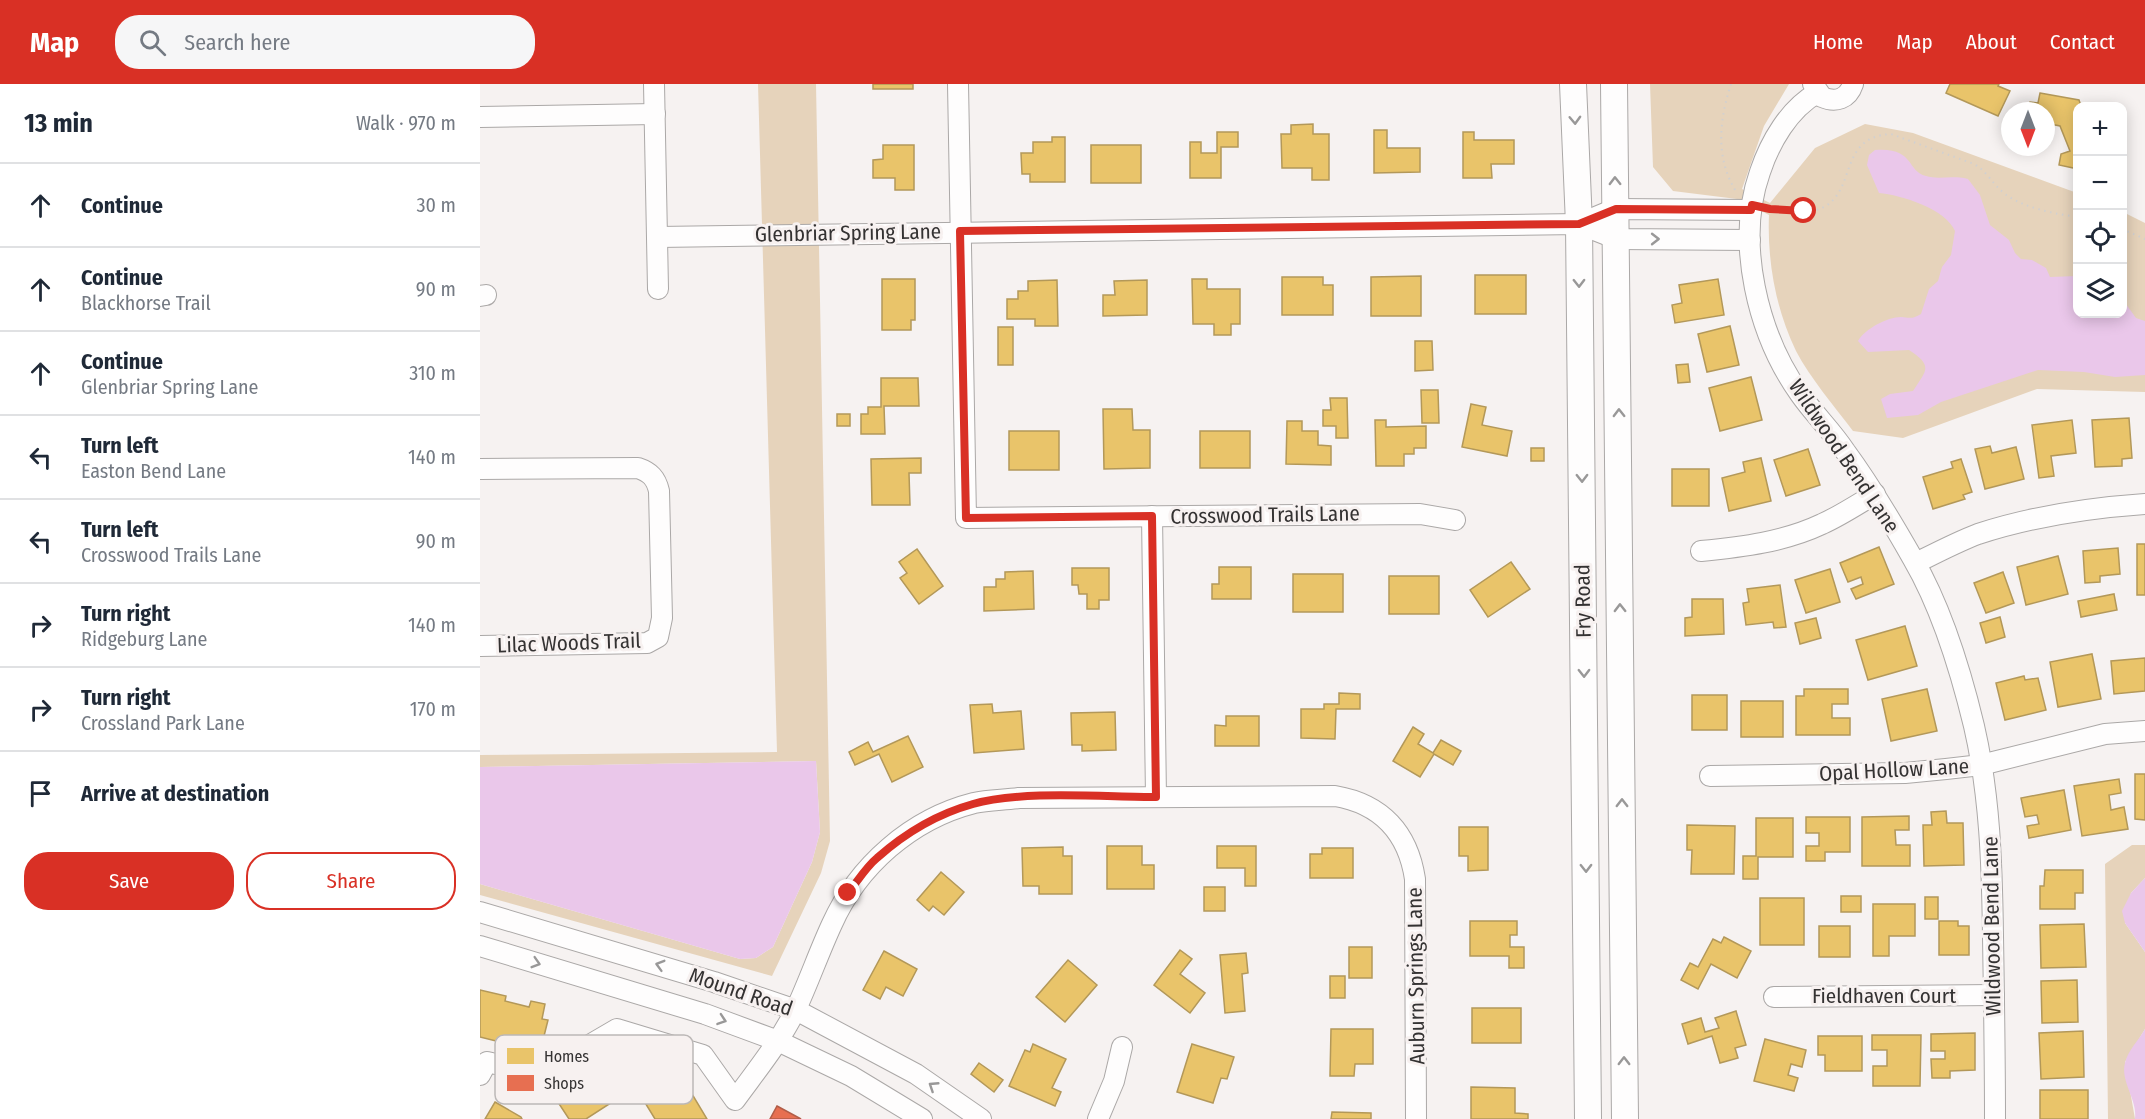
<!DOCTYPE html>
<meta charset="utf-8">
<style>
body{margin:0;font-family:"Fira Sans Condensed",sans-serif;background:#f6f6f7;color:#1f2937}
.controls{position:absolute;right:18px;top:18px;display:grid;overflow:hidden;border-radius:12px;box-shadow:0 3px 15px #0003}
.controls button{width:54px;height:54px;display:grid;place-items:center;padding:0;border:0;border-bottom:2px solid #e0e1e3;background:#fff;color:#1f2937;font:30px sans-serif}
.compass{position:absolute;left:1521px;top:18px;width:54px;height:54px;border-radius:50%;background:#fff;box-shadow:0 3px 15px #0003;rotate:180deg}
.stop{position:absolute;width:18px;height:18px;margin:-14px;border:4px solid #d93025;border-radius:50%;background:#fff}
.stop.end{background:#d93025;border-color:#fff;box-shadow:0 2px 6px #0008}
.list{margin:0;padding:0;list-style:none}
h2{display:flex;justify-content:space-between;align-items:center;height:78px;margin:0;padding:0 24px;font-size:26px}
h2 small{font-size:20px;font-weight:400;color:#747a83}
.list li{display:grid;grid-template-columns:39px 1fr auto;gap:18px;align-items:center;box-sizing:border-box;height:84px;padding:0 24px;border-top:2px solid #e0e1e3}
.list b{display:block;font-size:22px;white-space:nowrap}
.list p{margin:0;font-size:20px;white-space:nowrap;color:#747a83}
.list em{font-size:20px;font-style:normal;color:#747a83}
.actions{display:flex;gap:12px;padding:18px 24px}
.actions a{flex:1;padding:14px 0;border:2px solid #d93025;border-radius:24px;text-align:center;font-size:21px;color:#d93025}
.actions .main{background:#d93025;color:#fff}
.icon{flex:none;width:33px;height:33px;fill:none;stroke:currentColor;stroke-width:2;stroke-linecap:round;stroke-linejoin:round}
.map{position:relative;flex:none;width:1665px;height:1035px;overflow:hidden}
header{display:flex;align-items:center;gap:36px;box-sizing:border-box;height:84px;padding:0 30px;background:#d93025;color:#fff}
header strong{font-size:28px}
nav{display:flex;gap:33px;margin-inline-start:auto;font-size:21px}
.search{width:420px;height:54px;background:#f6f6f7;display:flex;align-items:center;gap:15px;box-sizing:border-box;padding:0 21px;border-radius:24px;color:#747a83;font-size:22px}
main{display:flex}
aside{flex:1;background:#fff}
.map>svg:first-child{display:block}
.green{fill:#e6d3bb}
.water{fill:#eac7ea}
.homes{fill:#e9c46a;stroke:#b39859;stroke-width:1.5}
.shops{fill:#e76f51;stroke:#b15d48;stroke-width:1.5}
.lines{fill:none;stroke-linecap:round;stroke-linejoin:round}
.minor-casing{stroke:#aba8a7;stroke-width:22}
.major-casing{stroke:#aba8a7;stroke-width:28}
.path{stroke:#d1d0d0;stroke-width:2;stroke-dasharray:1.5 4.5;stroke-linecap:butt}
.minor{stroke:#fefdfd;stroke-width:20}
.major{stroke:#fefdfd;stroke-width:26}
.oneway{stroke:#999898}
.route{stroke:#d93025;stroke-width:8}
.labels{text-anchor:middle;stroke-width:6;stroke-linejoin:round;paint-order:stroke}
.street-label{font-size:21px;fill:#343232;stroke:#f7f1f0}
.key{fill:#f7f1f0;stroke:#bcb8b7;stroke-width:1.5}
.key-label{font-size:16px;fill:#343232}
</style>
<header>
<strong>Map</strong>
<div class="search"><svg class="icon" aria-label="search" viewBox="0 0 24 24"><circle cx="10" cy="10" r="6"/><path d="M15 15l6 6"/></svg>Search here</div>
<nav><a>Home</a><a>Map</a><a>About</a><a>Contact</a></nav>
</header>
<main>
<aside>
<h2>13 min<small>Walk · 970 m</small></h2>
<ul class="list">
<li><svg class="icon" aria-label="ahead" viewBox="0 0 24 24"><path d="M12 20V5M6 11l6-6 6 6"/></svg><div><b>Continue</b></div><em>30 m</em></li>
<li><svg class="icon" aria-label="ahead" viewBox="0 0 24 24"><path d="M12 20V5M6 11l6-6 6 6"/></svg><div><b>Continue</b><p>Blackhorse Trail</p></div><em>90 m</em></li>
<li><svg class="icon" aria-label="ahead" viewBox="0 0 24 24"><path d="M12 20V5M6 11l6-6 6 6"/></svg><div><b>Continue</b><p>Glenbriar Spring Lane</p></div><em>310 m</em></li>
<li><svg class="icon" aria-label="left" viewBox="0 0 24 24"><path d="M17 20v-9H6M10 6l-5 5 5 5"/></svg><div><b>Turn left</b><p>Easton Bend Lane</p></div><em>140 m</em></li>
<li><svg class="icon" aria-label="left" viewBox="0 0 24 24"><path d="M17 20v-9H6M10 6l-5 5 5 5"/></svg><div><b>Turn left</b><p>Crosswood Trails Lane</p></div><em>90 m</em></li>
<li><svg class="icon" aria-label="right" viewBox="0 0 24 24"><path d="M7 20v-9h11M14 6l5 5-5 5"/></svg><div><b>Turn right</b><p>Ridgeburg Lane</p></div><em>140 m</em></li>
<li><svg class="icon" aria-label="right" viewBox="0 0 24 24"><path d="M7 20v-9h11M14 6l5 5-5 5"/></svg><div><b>Turn right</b><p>Crossland Park Lane</p></div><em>170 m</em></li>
<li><svg class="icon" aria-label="arrive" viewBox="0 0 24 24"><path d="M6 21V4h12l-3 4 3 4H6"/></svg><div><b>Arrive at destination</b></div></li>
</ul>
<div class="actions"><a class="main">Save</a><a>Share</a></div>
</aside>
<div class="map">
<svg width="1665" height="1035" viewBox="0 0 1665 1035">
<rect width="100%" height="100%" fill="#f6f2f1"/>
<g class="green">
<polygon points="278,0 336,0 350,757 341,789 292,892 0,811 0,800 260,875 276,874 293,863 332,778 340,748 336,677 0,683 0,671 297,668"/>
<path d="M1170,0H1309L1284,42L1262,105L1290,119L1335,64L1385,40L1433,49L1597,109L1598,230H1642L1643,128L1665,139V308L1557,305L1423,354L1373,347C1355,323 1330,294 1316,267C1296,226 1287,177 1289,131L1257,115L1193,107L1173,83Z"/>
<polygon points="1652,761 1665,761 1665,794 1651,809 1645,839 1665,868 1665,945 1645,978 1655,1035 1628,1035 1625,780"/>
</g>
<g class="water">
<path d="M1395,66C1435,63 1426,87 1446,92C1458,96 1472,91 1488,95L1500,111L1510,141L1529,156L1535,169L1541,175L1552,176L1566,184L1570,193L1597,192L1598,230H1642L1643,216L1656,234L1665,237V291L1635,293L1604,288L1558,286L1461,318L1438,331L1407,334L1401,315L1410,310L1433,307C1446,287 1454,282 1429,266L1388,268L1378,257C1385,245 1407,233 1421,233C1430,234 1433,235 1441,230L1449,205L1458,197L1462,183L1471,171L1475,147C1466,125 1421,111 1399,109L1387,81L1389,71Z"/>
<polygon points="336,677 340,748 332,778 293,863 276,874 260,875 0,800 0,683"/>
<polygon points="1665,794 1665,868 1645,839 1642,827 1651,809"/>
<path d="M1665,945V1035H1655C1658,1016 1640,998 1645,979C1648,966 1659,956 1665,945Z"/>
</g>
<g class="homes">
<rect x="393" y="0" width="40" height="5"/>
<polygon points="1470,0 1519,0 1518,2 1530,7 1518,32 1466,9"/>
<polygon points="1560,9 1599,16 1601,22 1598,22 1598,85 1579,81 1581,70 1590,67 1580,42 1570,40 1569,49 1566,49 1566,27 1548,27 1550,18 1558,19"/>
<polygon points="833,40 833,50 849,50 849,96 832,96 832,84 802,84 801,50 811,50 811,41"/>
<polygon points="894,46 907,46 907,64 940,64 940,88 894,89"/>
<polygon points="737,48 758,48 758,63 741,63 741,94 710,94 710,58 721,58 721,69 737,69"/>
<polygon points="983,48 994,48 994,56 1034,56 1034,80 1011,80 1012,94 983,94"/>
<polygon points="572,53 585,53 585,98 550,98 550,90 542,90 541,69 553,69 553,58 572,58"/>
<polygon points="403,61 434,61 434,106 415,106 415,94 393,94 393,76 403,75"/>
<rect x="611" y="61" width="50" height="38"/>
<rect x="995" y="191" width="51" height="39"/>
<polygon points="941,192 941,232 891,232 891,193"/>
<polygon points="802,193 843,193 843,201 853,201 853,231 802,231"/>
<polygon points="402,195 435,195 435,236 431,236 431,246 402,246"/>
<polygon points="712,195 727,195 727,205 760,205 760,240 751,240 751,251 734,251 734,240 713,240"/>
<polygon points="1238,195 1244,231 1195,239 1192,221 1202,219 1199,201"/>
<polygon points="577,196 578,242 555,242 555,235 527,235 527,215 538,215 538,207 548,207 548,197"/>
<polygon points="667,196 667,231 623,232 623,211 635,211 634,197"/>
<polygon points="1250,242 1259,281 1227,288 1218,250"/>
<rect x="518" y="243" width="15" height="38"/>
<polygon points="935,257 952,257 953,286 935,287"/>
<polygon points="1208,280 1210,298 1198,299 1196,281"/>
<polygon points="1271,293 1282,336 1240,347 1229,304"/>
<polygon points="401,294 438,294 439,322 404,322 405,350 381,350 381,330 388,330 388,323 401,323"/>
<polygon points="941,306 958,306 959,339 942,339"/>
<polygon points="850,314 867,314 868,354 856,354 856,342 843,342 843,326 851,326"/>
<polygon points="991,320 1006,323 1002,341 1032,347 1027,372 982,363"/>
<polygon points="623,325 652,325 653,346 670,346 670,384 624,385"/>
<rect x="357" y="330" width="13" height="12"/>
<polygon points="1649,334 1652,374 1642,375 1642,382 1615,383 1612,336"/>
<polygon points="895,336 906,336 906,343 946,342 946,364 934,364 934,370 924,370 924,382 896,382"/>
<polygon points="1592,336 1596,369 1571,372 1574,392 1559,394 1552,341"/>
<polygon points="807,337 822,337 822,347 838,347 838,361 851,362 851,381 806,380"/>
<rect x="529" y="347" width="50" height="39"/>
<rect x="720" y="347" width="50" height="37"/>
<polygon points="1510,362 1512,369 1536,363 1544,395 1505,405 1495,365"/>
<rect x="1051" y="364" width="13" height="13"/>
<polygon points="1328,365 1340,401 1306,412 1294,376"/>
<polygon points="441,374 441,389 429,389 430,421 392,421 391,375"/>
<polygon points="1281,374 1291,417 1249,427 1242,394 1265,388 1263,378"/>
<polygon points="1481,375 1492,408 1483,411 1485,415 1453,425 1443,393 1473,384 1471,378"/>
<rect x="1192" y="385" width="37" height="37"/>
<rect x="1657" y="460" width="8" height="51"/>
<polygon points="1399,463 1414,500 1376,515 1371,505 1383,500 1381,493 1368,498 1360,479"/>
<polygon points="1638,464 1640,490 1620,492 1620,498 1605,499 1603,467"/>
<polygon points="437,465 463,502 439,520 420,494 427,489 419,478"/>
<polygon points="1578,472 1588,510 1546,521 1537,483"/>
<polygon points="1031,478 1050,505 1008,533 990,506"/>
<polygon points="739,483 771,483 771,515 732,515 732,500 739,500"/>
<polygon points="592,484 629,484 629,516 619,516 619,525 607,525 607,510 599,510 598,501 592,501"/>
<polygon points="1350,485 1360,518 1326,529 1315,496"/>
<polygon points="553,487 554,525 504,527 504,503 516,503 516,495 525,495 525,488"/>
<polygon points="1523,488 1534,519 1506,529 1494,499"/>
<rect x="813" y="490" width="50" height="38"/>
<rect x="909" y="492" width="50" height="38"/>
<polygon points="1300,501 1306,543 1294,544 1293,538 1266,541 1263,519 1269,518 1267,505"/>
<polygon points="1634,510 1637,526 1601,533 1598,517"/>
<polygon points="1212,515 1243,515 1244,550 1205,552 1205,534 1212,533"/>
<polygon points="1520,533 1525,553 1506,559 1500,539"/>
<polygon points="1336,534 1341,554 1320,560 1315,539"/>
<polygon points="1425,542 1437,582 1388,596 1376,556"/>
<polygon points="1612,570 1621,615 1578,623 1570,578"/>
<polygon points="1665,574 1665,607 1634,610 1631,577"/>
<polygon points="1544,592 1545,596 1558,594 1566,626 1525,636 1516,599"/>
<polygon points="1324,605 1368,605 1368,620 1352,620 1352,634 1370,634 1370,651 1316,651 1316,612 1324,612"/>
<polygon points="1447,605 1457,647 1411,657 1402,615"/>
<polygon points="859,609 880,610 880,625 856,625 855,655 821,654 821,625 844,625 844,620 859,620"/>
<rect x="1212" y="611" width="35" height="35"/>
<rect x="1261" y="617" width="42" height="36"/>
<polygon points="512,620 513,629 541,627 544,665 494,669 490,621"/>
<polygon points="635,628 636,666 602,667 602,661 592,661 591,629"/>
<polygon points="746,632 779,632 779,662 735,662 735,641 746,642"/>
<polygon points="933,643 944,650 938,660 953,669 961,656 981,667 973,681 954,670 940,693 913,677"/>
<polygon points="428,652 443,683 412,698 399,670 375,681 369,668 388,658 393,668"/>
<polygon points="1655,690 1665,690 1665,736 1655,735"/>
<polygon points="1639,695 1641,709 1629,711 1631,726 1644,723 1648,745 1602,752 1594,702"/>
<polygon points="1584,706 1591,746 1549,754 1547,742 1559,740 1557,731 1545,733 1541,714"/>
<polygon points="1466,727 1467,739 1483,739 1484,781 1444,782 1443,741 1452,741 1451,728"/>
<polygon points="1429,732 1429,746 1415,746 1416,761 1430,761 1430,782 1382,782 1382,733"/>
<polygon points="1326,733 1370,733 1370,768 1345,768 1345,777 1326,777 1326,762 1339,762 1339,749 1326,749"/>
<polygon points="1276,734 1313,734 1313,773 1278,773 1278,795 1263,795 1263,772 1276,772"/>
<polygon points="1207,741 1255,742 1254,790 1211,790 1212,766 1207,766"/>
<polygon points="979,743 1008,743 1008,786 988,787 988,772 979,772"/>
<polygon points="627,762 662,762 662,781 674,781 674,805 627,805"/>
<polygon points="737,762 776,762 776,802 765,802 765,784 737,784"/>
<polygon points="583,763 583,772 592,772 592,810 559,810 559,802 543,802 542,764"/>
<polygon points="842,764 873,764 873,794 830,794 830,770 842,770"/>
<polygon points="1565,786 1603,786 1603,809 1595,809 1595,825 1560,825 1560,802 1564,802"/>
<polygon points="461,788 484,808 464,831 453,822 449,827 437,816"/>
<rect x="724" y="803" width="21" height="24"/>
<rect x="1361" y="812" width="20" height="16"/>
<rect x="1445" y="813" width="13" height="22"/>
<rect x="1280" y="814" width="44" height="47"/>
<polygon points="1393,820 1435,820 1435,852 1409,852 1409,872 1393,872"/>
<polygon points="990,837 1037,837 1037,851 1030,851 1030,863 1044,863 1044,884 1029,884 1029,872 990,872"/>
<polygon points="1459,837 1478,837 1478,842 1489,842 1489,871 1459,871"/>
<polygon points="1604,840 1606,883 1561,884 1560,841"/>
<rect x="1339" y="842" width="31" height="31"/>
<polygon points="1244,853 1271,867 1257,894 1231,880 1218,905 1201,896 1210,879 1218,883 1233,855 1241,859"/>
<rect x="869" y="863" width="23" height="31"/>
<polygon points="700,866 712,875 700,890 725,909 710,929 674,901"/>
<polygon points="404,867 437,885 423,912 406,903 400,915 383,906"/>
<polygon points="766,869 768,889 762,890 765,927 745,929 740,871"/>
<polygon points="588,876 617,901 585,938 556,913"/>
<rect x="850" y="892" width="15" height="22"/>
<polygon points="1597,896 1598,938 1562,939 1561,897"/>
<polygon points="0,906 26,912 25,917 49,923 51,917 65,920 62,935 68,936 60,968 0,953"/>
<rect x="992" y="924" width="49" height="35"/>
<polygon points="1256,927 1266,961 1255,964 1258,974 1240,979 1232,952 1208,960 1202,940 1221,934 1225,948 1239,944 1235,934"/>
<polygon points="851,945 893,945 893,980 875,980 874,992 850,992"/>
<polygon points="1603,947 1604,993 1561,995 1559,949"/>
<polygon points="1495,949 1495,986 1470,987 1470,994 1452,994 1451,975 1465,975 1465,967 1451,967 1451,950"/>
<polygon points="1392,951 1441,951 1440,1002 1393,1002 1393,982 1407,982 1407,966 1392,966"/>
<polygon points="1338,952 1382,952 1382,987 1345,987 1345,971 1338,971"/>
<polygon points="1285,955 1326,966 1322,983 1311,980 1308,991 1318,994 1314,1007 1274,997"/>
<polygon points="553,960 586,975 572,1004 581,1008 575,1022 529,1002 545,966 550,968"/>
<polygon points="712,960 754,973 747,995 741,994 733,1019 697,1008"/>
<polygon points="140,961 147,970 142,973 153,990 147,994 154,1004 106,1035 89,1035 70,1006"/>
<polygon points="499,979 523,996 514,1008 491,990"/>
<polygon points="200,990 227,1035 175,1035 164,1017 175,1011 172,1006"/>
<polygon points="991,1003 1035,1004 1035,1029 1048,1030 1048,1035 991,1035"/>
<rect x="1560" y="1006" width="48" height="29"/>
<polygon points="15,1018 41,1033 42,1035 5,1035"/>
<polygon points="852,1028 891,1029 891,1035 851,1035"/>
</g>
<polygon class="shops" points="297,1022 321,1035 290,1035"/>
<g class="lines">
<g class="minor-casing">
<g id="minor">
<polyline points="174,0 178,205"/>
<polyline points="478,0 486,434 940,430 975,436"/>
<path d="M1333,0L1342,13C1356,19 1368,15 1373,0"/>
<path d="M1337,9C1309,25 1290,58 1280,88C1255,159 1278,251 1320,310C1334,330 1352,347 1365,367C1390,401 1412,438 1433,475C1461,523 1481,588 1494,642C1510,711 1512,781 1513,852C1514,913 1515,974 1515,1035"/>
<polyline points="0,33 175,30"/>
<polyline points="1099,140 1135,125 1271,126"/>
<polyline points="178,153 1099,140 1137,155 1270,156"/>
<polyline points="0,212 6,211"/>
<path d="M0,385L158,384C170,388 176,394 179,407L182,534L178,553L167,559L0,562"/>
<polyline points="672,432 676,713"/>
<path d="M1221,467C1262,463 1304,458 1342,440C1360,432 1378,420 1395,410"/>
<path d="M1436,479C1456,469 1477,458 1498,450C1553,432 1608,424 1665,420"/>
<polyline points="1230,692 1425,689 1466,685 1501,681 1625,650 1665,647"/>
<polyline points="0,828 234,898 316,926 436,990 501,1035"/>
<polyline points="0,862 225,930 298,957 371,992 442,1035"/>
<polyline points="1294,913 1514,911"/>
<path d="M0,991L7,978L60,990L137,945L223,971L255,1016C276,987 300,958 316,925C329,897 339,868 352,840C378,782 431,735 494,719C508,716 524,716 539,714L855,712C902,720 928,749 935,795L936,1035"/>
<polyline points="618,1035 634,997 642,963"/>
</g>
</g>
<g class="major-casing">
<g id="major">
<polyline points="1093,0 1099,140 1108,1035"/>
<polyline points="1134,0 1145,1035"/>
</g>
</g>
<g class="path">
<path d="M1251,0C1239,37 1235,75 1257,109"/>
<path d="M1289,125C1305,127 1329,131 1344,123C1377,105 1358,53 1411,50L1494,80C1507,87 1513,101 1525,110C1544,124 1575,130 1598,133"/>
<polyline points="1642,145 1665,155"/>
</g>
<use href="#minor" class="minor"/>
<use href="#major" class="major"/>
</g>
<defs><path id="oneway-chevron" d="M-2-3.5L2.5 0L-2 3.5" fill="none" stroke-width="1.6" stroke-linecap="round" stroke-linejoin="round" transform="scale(1.5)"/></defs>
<g class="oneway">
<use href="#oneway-chevron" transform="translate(1095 36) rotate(88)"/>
<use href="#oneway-chevron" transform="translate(1135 97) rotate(-91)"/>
<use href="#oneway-chevron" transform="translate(1175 155)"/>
<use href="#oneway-chevron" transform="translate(1099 199) rotate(89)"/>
<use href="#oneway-chevron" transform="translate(1139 329) rotate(-91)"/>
<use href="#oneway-chevron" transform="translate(1102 394) rotate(89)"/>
<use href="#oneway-chevron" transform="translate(1140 524) rotate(-91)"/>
<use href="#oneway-chevron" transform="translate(1104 589) rotate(89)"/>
<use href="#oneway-chevron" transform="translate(1142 719) rotate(-90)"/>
<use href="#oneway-chevron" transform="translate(1106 784) rotate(89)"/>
<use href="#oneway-chevron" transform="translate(56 879) rotate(17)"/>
<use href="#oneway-chevron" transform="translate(180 881) rotate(-164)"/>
<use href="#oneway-chevron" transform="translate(242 936) rotate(19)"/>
<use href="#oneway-chevron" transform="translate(1144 977) rotate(-90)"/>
<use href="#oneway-chevron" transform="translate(453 1002) rotate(-147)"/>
</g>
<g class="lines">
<path class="route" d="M368,809C377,798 386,783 397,774C424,750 457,730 493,720C541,706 624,713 676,713L672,432L486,434L480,147L1099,140L1136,125L1271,126L1272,121L1290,125L1324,127"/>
</g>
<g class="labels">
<g class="street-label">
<text transform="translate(368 149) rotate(-1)" y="7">Glenbriar Spring Lane</text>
<text transform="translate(1364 372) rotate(56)" y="7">Wildwood Bend Lane</text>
<text transform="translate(785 431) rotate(-1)" y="7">Crosswood Trails Lane</text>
<text transform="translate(1103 517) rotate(-91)" y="7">Fry Road</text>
<text transform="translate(89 559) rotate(-2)" y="7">Lilac Woods Trail</text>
<text transform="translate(1414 686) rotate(-3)" y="7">Opal Hollow Lane</text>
<text transform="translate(1512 842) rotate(-91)" y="7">Wildwood Bend Lane</text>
<text transform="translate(936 892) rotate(-91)" y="7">Auburn Springs Lane</text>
<text transform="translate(261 908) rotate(19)" y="7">Mound Road</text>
<text x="1404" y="919">Fieldhaven Court</text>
</g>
</g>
<rect x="15" y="951" width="198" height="69" rx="9" class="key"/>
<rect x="27" y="964" width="27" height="16" fill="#e9c46a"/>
<rect x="27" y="991" width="27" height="16" fill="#e76f51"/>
<g class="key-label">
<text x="64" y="978">Homes</text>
<text x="64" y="1005">Shops</text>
</g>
</svg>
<div class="controls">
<button>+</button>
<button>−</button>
<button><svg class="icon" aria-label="locate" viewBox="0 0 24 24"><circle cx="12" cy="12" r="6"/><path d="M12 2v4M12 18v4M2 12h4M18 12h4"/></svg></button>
<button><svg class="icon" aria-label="layers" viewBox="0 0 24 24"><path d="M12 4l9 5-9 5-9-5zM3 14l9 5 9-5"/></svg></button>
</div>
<svg class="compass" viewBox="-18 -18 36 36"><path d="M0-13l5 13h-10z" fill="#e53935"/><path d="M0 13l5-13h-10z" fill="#747a83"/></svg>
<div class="stop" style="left:1324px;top:127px"></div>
<div class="stop end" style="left:368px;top:809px"></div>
</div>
</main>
